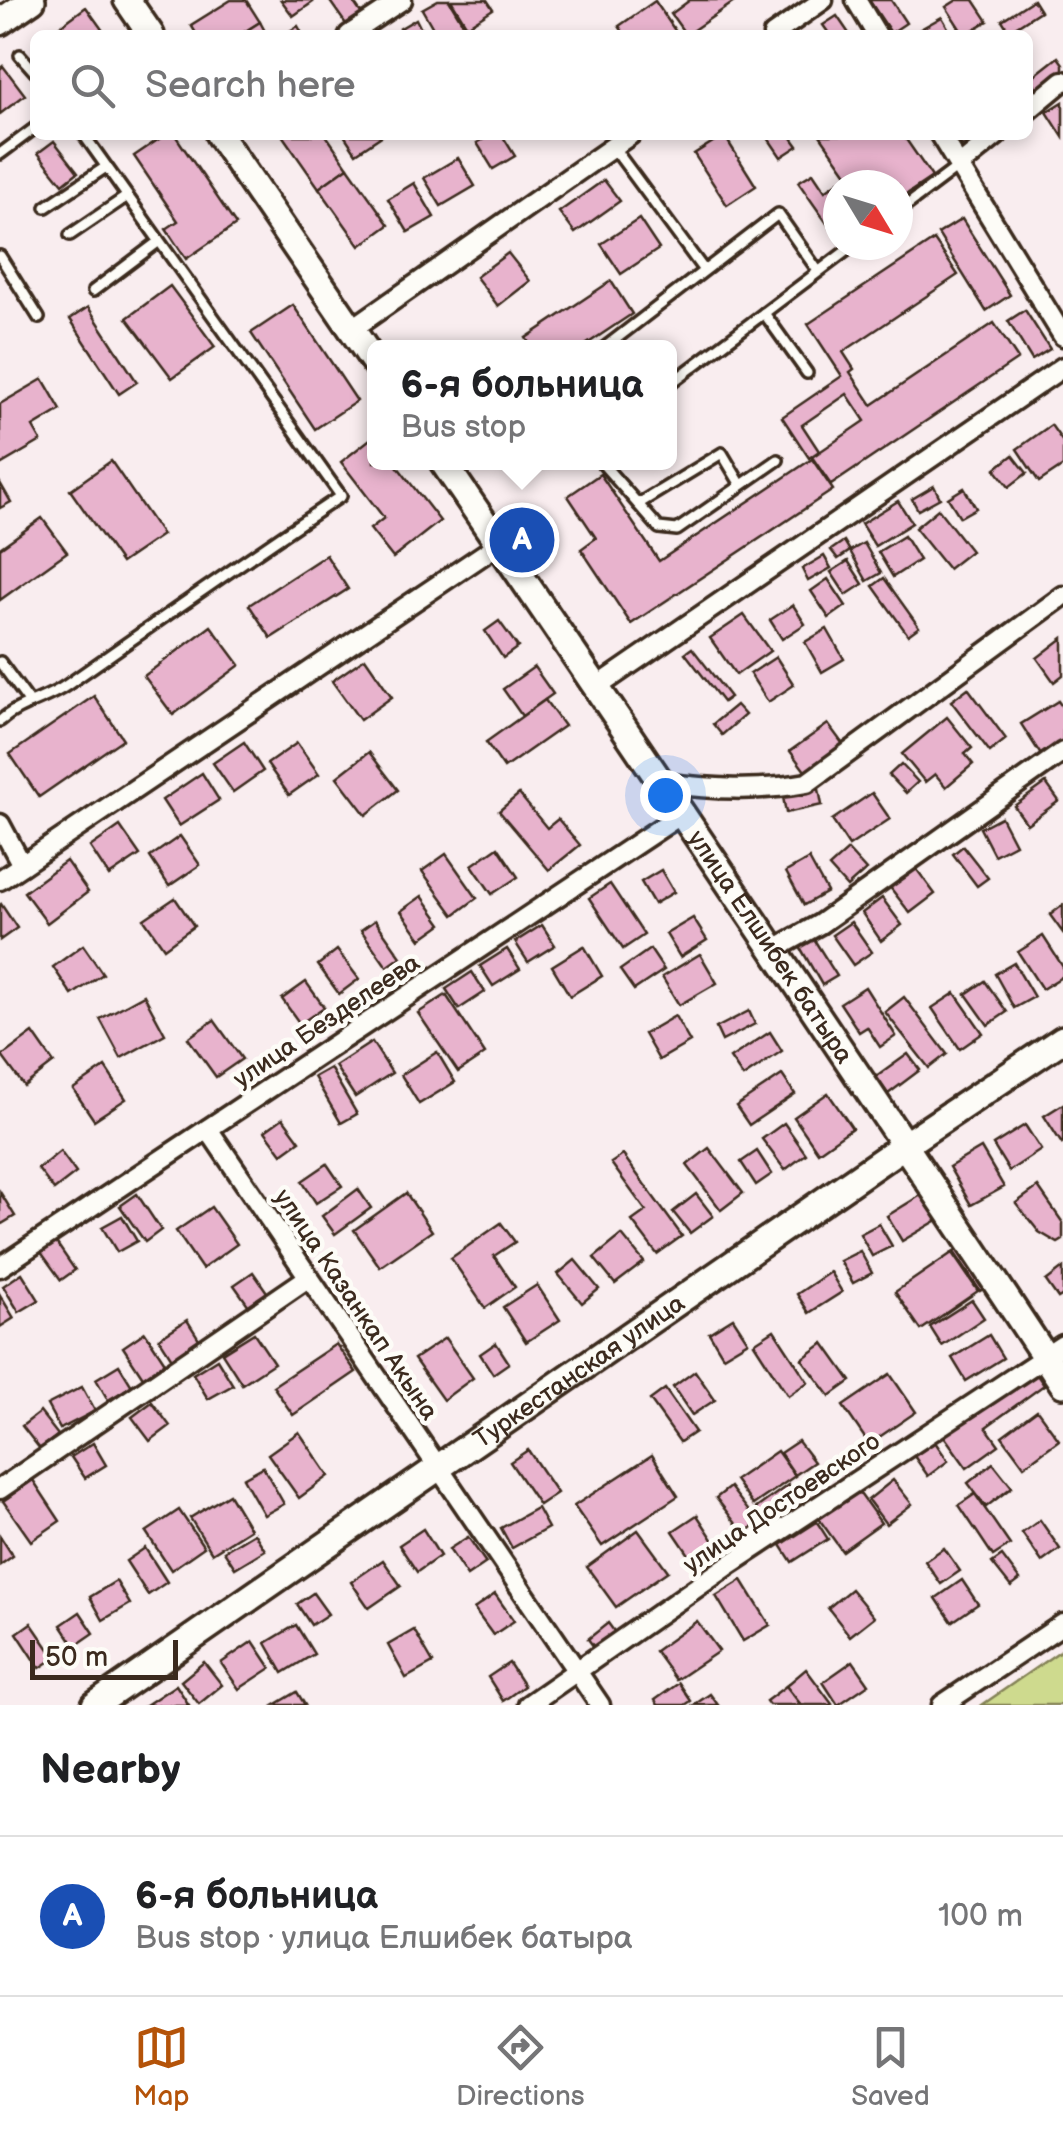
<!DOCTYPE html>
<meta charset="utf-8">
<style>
body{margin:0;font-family:"Balsamiq Sans",sans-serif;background:#f6f6f6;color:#202124}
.compass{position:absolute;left:823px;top:170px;width:90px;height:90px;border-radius:50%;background:#fff;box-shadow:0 5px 15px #0003;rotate:128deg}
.scale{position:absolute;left:30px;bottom:25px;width:148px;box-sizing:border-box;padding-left:10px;border:5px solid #3b2a1e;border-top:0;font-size:28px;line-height:35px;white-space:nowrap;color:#3b2a1e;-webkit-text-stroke:8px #fdfcf7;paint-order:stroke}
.you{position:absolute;left:665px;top:795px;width:35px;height:35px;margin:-25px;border:8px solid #fff;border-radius:50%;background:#1a73e8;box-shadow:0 0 0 15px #1a73e833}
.badge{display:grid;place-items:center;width:65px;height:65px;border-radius:50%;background:#b45309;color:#fff;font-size:32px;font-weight:700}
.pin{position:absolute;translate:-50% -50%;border:5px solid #fff;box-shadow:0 2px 10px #0006}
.popup{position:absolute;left:367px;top:340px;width:310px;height:130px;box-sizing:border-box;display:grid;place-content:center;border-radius:15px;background:#fff;filter:drop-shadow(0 2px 8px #0005);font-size:32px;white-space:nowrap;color:#757577}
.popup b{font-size:38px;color:#202124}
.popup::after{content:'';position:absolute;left:50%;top:100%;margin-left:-20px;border:20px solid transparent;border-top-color:#fff}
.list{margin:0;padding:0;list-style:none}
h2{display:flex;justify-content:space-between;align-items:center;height:130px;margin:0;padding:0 40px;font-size:42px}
h2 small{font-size:32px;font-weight:400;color:#757577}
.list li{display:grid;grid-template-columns:65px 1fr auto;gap:30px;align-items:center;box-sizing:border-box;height:160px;padding:0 40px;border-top:2px solid #e0e0e0}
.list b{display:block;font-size:38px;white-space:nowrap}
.list p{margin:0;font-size:32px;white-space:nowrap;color:#757577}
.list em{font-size:32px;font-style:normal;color:#757577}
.icon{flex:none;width:55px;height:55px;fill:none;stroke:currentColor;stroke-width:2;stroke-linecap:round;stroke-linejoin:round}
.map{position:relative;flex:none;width:1063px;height:1705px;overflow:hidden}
.search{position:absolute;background:#fff;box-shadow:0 5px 15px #0003;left:30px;right:30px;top:30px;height:110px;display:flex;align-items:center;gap:25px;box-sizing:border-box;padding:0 35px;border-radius:15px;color:#757577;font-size:38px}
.sheet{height:290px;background:#fff}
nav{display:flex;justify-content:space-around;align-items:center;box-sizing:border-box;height:140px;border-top:2px solid #e0e0e0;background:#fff;font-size:28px;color:#757577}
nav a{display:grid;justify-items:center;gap:5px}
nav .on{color:#b45309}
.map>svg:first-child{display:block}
.green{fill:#ceda8e;stroke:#848256;stroke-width:2.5}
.building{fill:#e8b3cd;stroke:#3b2a1e;stroke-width:2.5}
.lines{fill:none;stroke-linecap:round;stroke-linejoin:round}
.lane-casing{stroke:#3b2a1e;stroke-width:16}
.street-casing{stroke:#3b2a1e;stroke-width:25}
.secondary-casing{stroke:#3b2a1e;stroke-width:32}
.lane{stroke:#fdfcf7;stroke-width:9}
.street{stroke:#fdfcf7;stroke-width:18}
.secondary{stroke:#fdfcf7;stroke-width:25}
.labels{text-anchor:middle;stroke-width:9;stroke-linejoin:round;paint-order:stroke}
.street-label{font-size:25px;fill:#3b2a1e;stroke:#fdfcf7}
</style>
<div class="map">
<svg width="1063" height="1705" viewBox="0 0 1063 1705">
<rect width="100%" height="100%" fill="#f9edef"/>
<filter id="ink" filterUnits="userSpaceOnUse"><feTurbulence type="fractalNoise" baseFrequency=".01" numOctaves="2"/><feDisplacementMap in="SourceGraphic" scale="20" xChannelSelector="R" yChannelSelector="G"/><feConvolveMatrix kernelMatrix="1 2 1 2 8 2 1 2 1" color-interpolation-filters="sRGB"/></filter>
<g filter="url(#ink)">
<polygon class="green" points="1063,1649 1063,1705 982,1705"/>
<g class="building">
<polygon points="231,0 246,0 260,22 239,35 197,35 191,25"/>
<polygon points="281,0 311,0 313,2 293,16"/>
<polygon points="329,0 352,0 363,16 348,27"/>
<polygon points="438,0 449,0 464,25 447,35 437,35 422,9"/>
<polygon points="451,0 487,0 493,9 467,26"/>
<polygon points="690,0 733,0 734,2 686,35 671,14"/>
<polygon points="869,0 891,0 906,23 891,33"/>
<polygon points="957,0 974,0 988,21 964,35 946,7"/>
<polygon points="1033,0 1040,11 1009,31 1002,20"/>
<polygon points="655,1 678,35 625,35 619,26"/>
<polygon points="86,7 106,35 48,35"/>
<polygon points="837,16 850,35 830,35 823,25"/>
<polygon points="942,17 952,35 910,35"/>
<polygon points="416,19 424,35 402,35 399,29"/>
<polygon points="260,22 267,35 252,35 249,29"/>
<polygon points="298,26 303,35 283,35"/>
<polygon points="1058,57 1063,64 1063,78 1042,94 1030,79"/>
<polygon points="3,66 25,95 0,114 0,69"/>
<polygon points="1063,102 1063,137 1047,112"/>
<polygon points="165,135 175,135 236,225 186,259 166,229 178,221 134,156"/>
<polygon points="282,135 326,135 348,167 319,188"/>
<polygon points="344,135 383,135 356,153"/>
<polygon points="491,135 502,135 515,156 493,169 477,143"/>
<polygon points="724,135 756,186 727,205 694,154"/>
<polygon points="766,135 790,135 798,146 781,157"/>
<polygon points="820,135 903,135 932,177 898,200 898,185 838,185 838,239 798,182 813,173 825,191 848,175"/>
<polygon points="955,135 980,135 962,146"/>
<polygon points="54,141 78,172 63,184 38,153"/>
<polygon points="458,158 475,186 441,206 424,178"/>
<polygon points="348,167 389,225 360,246 319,188"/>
<polygon points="604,180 620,201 575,233 559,212"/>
<polygon points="414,183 434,217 408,232 388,199"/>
<polygon points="639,219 659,249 621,274 601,244"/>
<polygon points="962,219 1010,295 986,311 938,234"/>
<polygon points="934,240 958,275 843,352 854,369 850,372 872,405 994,323 1018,359 831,485 812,457 865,421 847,394 802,425 819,451 809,458 782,417 842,376 808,324"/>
<polygon points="508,253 530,281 498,306 476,277"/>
<polygon points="611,281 632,314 581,348 532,348 526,338"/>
<polygon points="170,286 215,347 172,378 127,318"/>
<polygon points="293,305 357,401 315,429 251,333"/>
<polygon points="88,307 137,382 119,394 70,319"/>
<polygon points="1025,310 1050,349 1032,360 1008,321"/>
<polygon points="43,379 61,410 33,427 41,441 0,465 0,404"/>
<polygon points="1051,425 1063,442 1063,466 1039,482 1017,449"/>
<polygon points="374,436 374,462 394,462 440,521 393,558 370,529 384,518 341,462"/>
<polygon points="1013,455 1027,473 1009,487 995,469"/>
<polygon points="812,459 833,490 631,624 581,549 596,538 568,496 600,474 659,561"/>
<polygon points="111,461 162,535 121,563 70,490"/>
<polygon points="0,483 11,502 0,508"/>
<polygon points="934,486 940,498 918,510 912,499"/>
<polygon points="964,488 976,508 960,517 948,498"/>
<polygon points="898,501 912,523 875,546 861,524"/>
<polygon points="938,509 971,551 948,569 915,528"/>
<polygon points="42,518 67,552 0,600 0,548"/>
<polygon points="904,536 919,560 893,577 878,552"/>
<polygon points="844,541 850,551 838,559 831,550"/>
<polygon points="864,543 881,573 867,581 850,551"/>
<polygon points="326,555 348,589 271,638 249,605"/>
<polygon points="824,556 831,568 808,581 802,569"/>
<polygon points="848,561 863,584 846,595 831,572"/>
<polygon points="884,578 919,627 908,635 873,586"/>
<polygon points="828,579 846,606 829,618 811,591"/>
<polygon points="793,605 805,624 782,639 770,620"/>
<polygon points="744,615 770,651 736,675 710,638"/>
<polygon points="499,621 518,647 503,658 485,631"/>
<polygon points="211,626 240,665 173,715 144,676"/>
<polygon points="827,629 844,659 822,672 805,642"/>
<polygon points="1063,638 1063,675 1054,682 1037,658"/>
<polygon points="692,648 730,697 723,702 685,653"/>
<polygon points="776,657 794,685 768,702 750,674"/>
<polygon points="365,658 392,697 360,720 332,681"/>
<polygon points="534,667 553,694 522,716 503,689"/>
<polygon points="968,688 1006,739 990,752 951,701"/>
<polygon points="94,696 123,739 39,797 10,754"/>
<polygon points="545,700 564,726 504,768 486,742"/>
<polygon points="1058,701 1063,708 1063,741 1041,755 1021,724"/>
<polygon points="736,705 745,715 722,735 713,724"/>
<polygon points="947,717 972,748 965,754 973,764 946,787 935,774 925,782 902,754"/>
<polygon points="828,724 845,747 808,775 790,751"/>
<polygon points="244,742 263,771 233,792 213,763"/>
<polygon points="297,743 319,774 289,795 267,764"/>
<polygon points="369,752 398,790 366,815 337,777"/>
<polygon points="901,764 918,782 906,793 889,775"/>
<polygon points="202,773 219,800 179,826 162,800"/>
<polygon points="1046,783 1059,801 1027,824 1014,806"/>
<polygon points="819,789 822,805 786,813 783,797"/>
<polygon points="872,793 890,819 849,846 832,820"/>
<polygon points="519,794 547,828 558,819 580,845 549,870 499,811"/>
<polygon points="1001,817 1015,844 994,855 980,828"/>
<polygon points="120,826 140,855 109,876 90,847"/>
<polygon points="180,836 200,865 169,886 150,857"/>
<polygon points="963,846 988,878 977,886 953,854"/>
<polygon points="498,847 518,877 492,894 472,865"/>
<polygon points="848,850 866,870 847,887 829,867"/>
<polygon points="446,854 477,898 454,915 422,871"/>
<polygon points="809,859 827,892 804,905 786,872"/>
<polygon points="66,861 88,892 47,923 24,892"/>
<polygon points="915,867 935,894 910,913 889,886"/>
<polygon points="661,870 674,892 654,904 641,882"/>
<polygon points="610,884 644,935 623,949 589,898"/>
<polygon points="422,896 442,924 421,939 401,911"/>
<polygon points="175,898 194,926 164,948 144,919"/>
<polygon points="882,898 902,925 881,941 862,913"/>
<polygon points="1,904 17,928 0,940 0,905"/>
<polygon points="1063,905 1063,933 1050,915"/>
<polygon points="693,918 707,940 680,957 666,934"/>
<polygon points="375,920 401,957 387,967 361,930"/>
<polygon points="851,922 872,952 853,965 832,935"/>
<polygon points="542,925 555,945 528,962 515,942"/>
<polygon points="1043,936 1063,967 1063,976 1042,989 1018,952"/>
<polygon points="813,938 837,976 822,985 800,947"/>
<polygon points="83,945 103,974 72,995 53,967"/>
<polygon points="584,946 602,976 570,996 552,966"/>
<polygon points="507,949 520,969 493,986 480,966"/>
<polygon points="650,949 664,970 634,990 620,970"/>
<polygon points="337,950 359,979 339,994 318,965"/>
<polygon points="700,954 717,983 679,1005 662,977"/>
<polygon points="1014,963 1034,997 1014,1008 995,974"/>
<polygon points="472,972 485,992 459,1009 446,989"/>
<polygon points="985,981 1007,1012 988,1025 966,994"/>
<polygon points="306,982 324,1007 300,1024 282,999"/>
<polygon points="865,987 896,1036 880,1047 867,1027 859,1032 840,1003"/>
<polygon points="955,993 983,1033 960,1049 932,1008"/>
<polygon points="144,995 165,1034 121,1058 100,1019"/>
<polygon points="446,995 485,1054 458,1072 418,1013"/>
<polygon points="904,997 947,1054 929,1068 885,1012"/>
<polygon points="749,1011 755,1024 722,1041 716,1028"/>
<polygon points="675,1016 690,1042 659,1060 644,1034"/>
<polygon points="214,1020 242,1059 216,1077 188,1038"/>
<polygon points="770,1032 782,1051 743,1077 730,1058"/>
<polygon points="33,1033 54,1063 24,1086 2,1056"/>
<polygon points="372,1042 392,1073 355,1097 335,1066"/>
<polygon points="437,1052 455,1082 419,1104 401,1075"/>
<polygon points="908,1054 920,1070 888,1094 876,1077"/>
<polygon points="105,1067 126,1099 94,1120 73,1089"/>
<polygon points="330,1068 357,1114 341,1123 314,1077"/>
<polygon points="782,1075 795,1094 749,1125 736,1106"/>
<polygon points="828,1093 852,1128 818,1152 794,1117"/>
<polygon points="1063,1104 1063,1143 1062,1144 1044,1116"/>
<polygon points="283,1118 300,1141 282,1154 265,1131"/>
<polygon points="784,1123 806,1154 785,1170 762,1139"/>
<polygon points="1025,1125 1041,1150 1009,1171 993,1145"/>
<polygon points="709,1148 743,1193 721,1210 687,1165"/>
<polygon points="981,1148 1004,1187 971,1205 949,1167"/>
<polygon points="60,1151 76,1173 54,1190 38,1169"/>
<polygon points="757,1151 772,1174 756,1185 741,1162"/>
<polygon points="623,1155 682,1236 657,1254 632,1221 646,1211 611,1163"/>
<polygon points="327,1164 342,1186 316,1203 302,1181"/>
<polygon points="1038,1187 1063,1223 1063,1240 1058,1243 1039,1232 1016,1203"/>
<polygon points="358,1189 371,1208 335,1234 322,1216"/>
<polygon points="0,1192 15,1216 0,1225"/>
<polygon points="926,1192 941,1218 902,1241 887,1216"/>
<polygon points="406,1193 432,1231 380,1267 354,1230"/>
<polygon points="137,1194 161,1230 145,1242 120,1206"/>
<polygon points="696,1194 713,1216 690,1233 673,1212"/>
<polygon points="211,1207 237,1244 202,1269 176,1231"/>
<polygon points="122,1216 137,1241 117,1252 102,1227"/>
<polygon points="501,1223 515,1242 494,1256 515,1287 485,1308 451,1258"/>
<polygon points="879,1224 892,1246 872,1256 860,1234"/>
<polygon points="622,1235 644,1262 615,1284 594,1258"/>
<polygon points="53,1238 75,1270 61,1280 38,1248"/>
<polygon points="962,1246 989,1285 980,1291 954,1252"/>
<polygon points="860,1251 872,1273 853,1283 840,1261"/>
<polygon points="952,1253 978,1291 921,1330 895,1292"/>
<polygon points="575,1260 599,1289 582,1303 558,1274"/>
<polygon points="1063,1268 1063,1295 1058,1298 1046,1281"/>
<polygon points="253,1272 269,1295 251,1309 234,1285"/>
<polygon points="830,1272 842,1292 809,1313 797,1294"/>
<polygon points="22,1273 39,1300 19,1312 3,1286"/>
<polygon points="537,1285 560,1320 526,1342 503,1307"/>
<polygon points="0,1295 14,1318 0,1327"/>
<polygon points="972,1300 984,1318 942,1346 930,1327"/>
<polygon points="733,1318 748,1341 723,1356 709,1333"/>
<polygon points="187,1320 201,1342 173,1360 159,1338"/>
<polygon points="774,1330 808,1382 788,1396 754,1343"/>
<polygon points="145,1332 166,1364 144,1379 123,1347"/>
<polygon points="254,1333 274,1363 242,1384 222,1353"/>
<polygon points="989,1335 1003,1358 966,1381 952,1358"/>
<polygon points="445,1338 473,1378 443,1400 414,1359"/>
<polygon points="496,1343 509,1363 493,1374 480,1354"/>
<polygon points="824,1343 851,1381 830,1396 802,1359"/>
<polygon points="336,1344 356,1372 293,1415 273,1386"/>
<polygon points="217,1359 233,1385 208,1399 193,1374"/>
<polygon points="119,1365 132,1386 108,1400 96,1379"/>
<polygon points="695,1371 715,1400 692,1415 673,1387"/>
<polygon points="1035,1372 1044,1385 986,1427 999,1445 967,1468 944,1436"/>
<polygon points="890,1374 916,1412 869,1444 843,1406"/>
<polygon points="82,1387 95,1411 60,1429 47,1405"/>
<polygon points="665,1389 695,1432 680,1442 650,1400"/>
<polygon points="152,1402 170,1426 150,1441 132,1417"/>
<polygon points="1037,1410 1059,1440 1024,1466 1002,1436"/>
<polygon points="40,1412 58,1435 40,1449 22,1426"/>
<polygon points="299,1432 329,1476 299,1498 268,1454"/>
<polygon points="798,1441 814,1462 795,1475 780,1453"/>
<polygon points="935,1442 948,1461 928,1476 914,1456"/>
<polygon points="93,1443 106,1465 85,1478 71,1457"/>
<polygon points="528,1450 557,1493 539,1505 510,1462"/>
<polygon points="777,1451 795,1476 753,1505 735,1480"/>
<polygon points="652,1455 678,1496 602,1546 574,1506"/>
<polygon points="993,1463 1012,1487 986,1507 968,1483"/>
<polygon points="263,1467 284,1504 264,1515 243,1478"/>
<polygon points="33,1480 60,1521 31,1541 3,1501"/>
<polygon points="893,1480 912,1504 886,1524 868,1500"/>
<polygon points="788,1485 793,1493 760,1516 755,1509"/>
<polygon points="730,1487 758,1523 744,1534 716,1498"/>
<polygon points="858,1491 881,1523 842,1551 819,1519"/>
<polygon points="229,1494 250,1529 212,1553 190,1518"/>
<polygon points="975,1494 1010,1545 993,1556 959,1505"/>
<polygon points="537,1508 548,1528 512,1548 501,1528"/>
<polygon points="179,1510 204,1547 171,1570 146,1532"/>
<polygon points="697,1515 718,1547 694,1562 673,1531"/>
<polygon points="1040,1520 1060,1549 1042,1562 1022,1533"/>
<polygon points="817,1522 828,1539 792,1562 781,1545"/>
<polygon points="423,1529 440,1556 417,1572 399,1545"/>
<polygon points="638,1530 668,1571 616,1607 587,1567"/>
<polygon points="254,1533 265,1550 235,1568 224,1551"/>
<polygon points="0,1536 13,1556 0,1565"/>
<polygon points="468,1537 486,1563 467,1576 449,1549"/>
<polygon points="145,1548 167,1582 148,1595 126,1561"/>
<polygon points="944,1548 960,1571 941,1584 925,1561"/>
<polygon points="1002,1556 1020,1580 1011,1587 992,1563"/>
<polygon points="383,1560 401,1586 369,1608 351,1582"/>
<polygon points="742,1580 770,1625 743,1641 716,1596"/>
<polygon points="962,1580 978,1604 952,1622 936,1598"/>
<polygon points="116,1581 130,1604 103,1620 90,1597"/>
<polygon points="851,1589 874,1617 850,1636 828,1608"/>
<polygon points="313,1593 328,1614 311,1625 297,1604"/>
<polygon points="495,1594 514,1621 493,1635 474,1609"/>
<polygon points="80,1612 94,1633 75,1646 61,1625"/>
<polygon points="697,1621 719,1651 676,1680 655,1651"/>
<polygon points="31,1623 55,1658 40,1668 17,1633"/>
<polygon points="608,1623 619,1638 599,1654 588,1639"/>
<polygon points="296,1625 314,1654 283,1673 266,1643"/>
<polygon points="414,1630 433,1663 406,1678 388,1645"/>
<polygon points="253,1641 271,1668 239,1689 221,1663"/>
<polygon points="853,1661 869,1684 838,1705 823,1682"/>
<polygon points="204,1662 222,1685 199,1704 181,1681"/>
<polygon points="509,1663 524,1686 503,1701 488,1677"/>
<polygon points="806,1669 832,1704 830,1705 801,1705 786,1686"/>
<polygon points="679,1683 691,1701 685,1705 658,1705 655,1700"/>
<polygon points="176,1685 189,1705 146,1705"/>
<polygon points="786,1686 801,1705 769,1705 766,1701"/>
<polygon points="297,1692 305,1705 275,1705"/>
<polygon points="710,1694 718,1705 694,1705"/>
</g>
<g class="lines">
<g class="lane-casing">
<g id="lane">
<polyline points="20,55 35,72"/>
<polyline points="613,147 703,269"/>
<polyline points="0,154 35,128"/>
<polyline points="46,207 106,167"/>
<polyline points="898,212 959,166"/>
<polyline points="70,235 126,197"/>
<polyline points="0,256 39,318"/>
<polyline points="93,291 158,242"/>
<polyline points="764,313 807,373"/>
<polyline points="604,348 778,214 818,271"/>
<polyline points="670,384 854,245"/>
<polyline points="601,462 659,528 677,530 778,460"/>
<polyline points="638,504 722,453 741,485"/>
<polyline points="0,662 30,703"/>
<path d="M0,721C20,703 46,700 67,685C158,621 249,557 341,496L84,135"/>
</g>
</g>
<g class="street-casing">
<g id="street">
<polyline points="856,0 877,35"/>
<polyline points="349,35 402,0"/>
<polyline points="773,35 823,0"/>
<polyline points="1028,110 1063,81"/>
<polyline points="940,135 1063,336"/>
<polyline points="959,166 997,135"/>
<polyline points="352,329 630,135"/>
<polyline points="597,687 1063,367"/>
<path d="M660,783C710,789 758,792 807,783L1063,596"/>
<polyline points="0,824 22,865"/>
<polyline points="0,880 499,544"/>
<polyline points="775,949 820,924 1063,752"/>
<polyline points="208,1129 600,1705"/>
<polyline points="0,1267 680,815"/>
<polyline points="0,1489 309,1277"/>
<polyline points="528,1705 726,1567 1063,1345"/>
<polyline points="942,1705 1063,1624"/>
</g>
</g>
<g class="secondary-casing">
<g id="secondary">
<polyline points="127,0 151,35"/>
<polyline points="0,22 32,0"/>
<polyline points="219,135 374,362"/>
<path id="s1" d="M443,462C652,768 859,1075 1063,1384"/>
<path id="s2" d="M95,1705L903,1146L1063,1039"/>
</g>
</g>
<use href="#lane" class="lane"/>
<use href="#street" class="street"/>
<use href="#secondary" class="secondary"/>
</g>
</g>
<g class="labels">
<g class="street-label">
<text dy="9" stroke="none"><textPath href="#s1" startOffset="585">улица Елшибек батыра</textPath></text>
<text transform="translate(326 1020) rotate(-34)" y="9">улица Безделеева</text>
<text transform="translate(357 1304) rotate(56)" y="9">улица Казанкап Акына</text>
<text dy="9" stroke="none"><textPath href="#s2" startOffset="588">Туркестанская улица</textPath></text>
<text transform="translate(781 1502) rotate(-34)" y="9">улица Достоевского</text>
</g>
</g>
</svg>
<svg class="compass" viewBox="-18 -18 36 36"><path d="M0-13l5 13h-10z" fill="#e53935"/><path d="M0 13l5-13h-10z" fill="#757577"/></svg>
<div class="scale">50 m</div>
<div class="you"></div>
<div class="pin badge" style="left:522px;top:540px;background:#1a4fb4">A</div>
<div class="popup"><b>6-я больница</b>Bus stop</div>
<div class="search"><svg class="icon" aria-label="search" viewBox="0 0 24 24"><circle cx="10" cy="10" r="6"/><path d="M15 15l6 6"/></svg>Search here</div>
</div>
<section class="sheet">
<h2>Nearby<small></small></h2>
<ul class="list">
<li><span class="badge" style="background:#1a4fb4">A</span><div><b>6-я больница</b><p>Bus stop · улица Елшибек батыра</p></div><em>100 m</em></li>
</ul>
</section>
<nav>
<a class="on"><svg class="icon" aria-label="map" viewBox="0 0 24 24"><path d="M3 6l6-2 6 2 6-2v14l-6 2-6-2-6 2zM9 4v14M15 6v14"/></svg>Map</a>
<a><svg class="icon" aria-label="directions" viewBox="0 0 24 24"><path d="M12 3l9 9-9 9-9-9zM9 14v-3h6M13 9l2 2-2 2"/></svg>Directions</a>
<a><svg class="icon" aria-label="saved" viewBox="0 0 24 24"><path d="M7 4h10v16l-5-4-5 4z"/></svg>Saved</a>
</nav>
